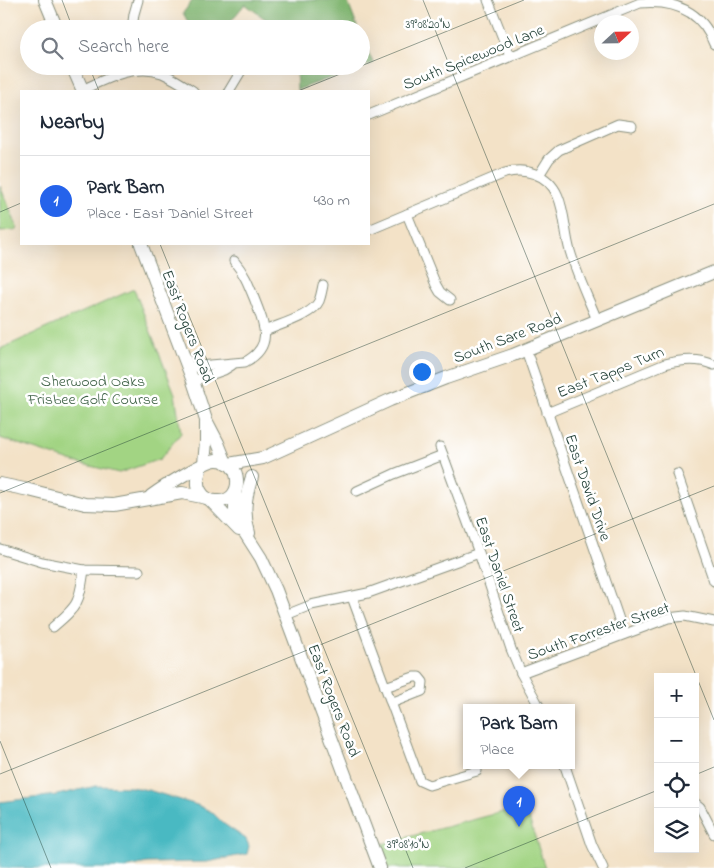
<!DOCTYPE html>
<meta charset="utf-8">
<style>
body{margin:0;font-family:"Indie Flower",sans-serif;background:#f6f6f7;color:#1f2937}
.controls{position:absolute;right:15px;bottom:15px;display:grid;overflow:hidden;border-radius:0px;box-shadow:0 5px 20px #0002}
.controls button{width:45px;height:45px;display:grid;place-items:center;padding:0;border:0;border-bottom:1px solid #e0e1e3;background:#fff;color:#1f2937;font:25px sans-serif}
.compass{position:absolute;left:594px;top:15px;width:45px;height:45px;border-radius:50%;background:#fff;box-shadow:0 5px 20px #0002;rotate:68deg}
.you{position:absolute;left:421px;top:371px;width:18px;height:18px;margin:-12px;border:4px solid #fff;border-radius:50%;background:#1a73e8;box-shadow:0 0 0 8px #1a73e833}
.badge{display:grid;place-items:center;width:32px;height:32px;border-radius:50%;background:#2563eb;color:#fff;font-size:16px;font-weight:700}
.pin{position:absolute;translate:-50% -41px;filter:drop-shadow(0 1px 2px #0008)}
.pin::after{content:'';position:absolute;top:26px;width:18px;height:15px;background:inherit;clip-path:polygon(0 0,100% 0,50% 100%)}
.popup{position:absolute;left:463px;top:704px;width:112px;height:65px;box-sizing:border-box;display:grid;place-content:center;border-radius:0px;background:#fff;filter:drop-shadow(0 1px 4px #0005);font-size:16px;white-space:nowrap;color:#747a83}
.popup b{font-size:19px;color:#1f2937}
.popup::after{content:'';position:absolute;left:50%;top:100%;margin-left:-10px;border:10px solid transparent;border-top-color:#fff}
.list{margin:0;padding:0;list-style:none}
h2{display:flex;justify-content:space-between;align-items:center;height:65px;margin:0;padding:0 20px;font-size:21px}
h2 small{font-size:16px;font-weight:400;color:#747a83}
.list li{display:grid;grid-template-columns:32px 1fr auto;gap:15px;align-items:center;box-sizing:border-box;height:90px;padding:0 20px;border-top:1px solid #e0e1e3}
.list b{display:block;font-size:19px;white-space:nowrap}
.list p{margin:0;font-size:16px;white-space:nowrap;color:#747a83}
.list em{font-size:16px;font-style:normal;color:#747a83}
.icon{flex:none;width:28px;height:28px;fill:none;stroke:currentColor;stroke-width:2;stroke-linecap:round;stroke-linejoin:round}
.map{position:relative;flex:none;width:714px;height:868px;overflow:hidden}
.search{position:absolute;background:#fff;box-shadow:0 5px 20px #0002;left:20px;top:20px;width:350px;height:55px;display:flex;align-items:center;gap:12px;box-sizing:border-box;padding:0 18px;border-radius:28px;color:#747a83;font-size:19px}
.panel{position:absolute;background:#fff;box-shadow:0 5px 20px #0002;left:20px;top:90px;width:350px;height:155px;border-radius:0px}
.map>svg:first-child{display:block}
.green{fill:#a2d483;stroke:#60885c}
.forest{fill:#81b671;stroke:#507a52}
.water{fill:#4ab9c2;stroke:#347b7b}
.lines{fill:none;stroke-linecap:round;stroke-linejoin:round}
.street-casing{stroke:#89907e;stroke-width:11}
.secondary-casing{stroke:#89907e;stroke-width:14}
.street{stroke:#fff;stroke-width:9}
.secondary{stroke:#fff;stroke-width:12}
.ticks{fill:none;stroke:#1f3d34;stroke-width:1;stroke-opacity:0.45}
.labels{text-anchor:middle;stroke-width:5;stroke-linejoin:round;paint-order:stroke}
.street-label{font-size:16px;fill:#1f3d34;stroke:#fff}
.park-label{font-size:16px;fill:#406348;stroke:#fff}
.ticks-label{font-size:12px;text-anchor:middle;fill:#1f3d34;stroke:#fff;stroke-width:5;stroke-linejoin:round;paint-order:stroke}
</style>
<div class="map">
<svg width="714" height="868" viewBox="0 0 714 868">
<rect width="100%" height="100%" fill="#fff"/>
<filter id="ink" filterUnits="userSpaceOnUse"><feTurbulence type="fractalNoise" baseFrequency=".02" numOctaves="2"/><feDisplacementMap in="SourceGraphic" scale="10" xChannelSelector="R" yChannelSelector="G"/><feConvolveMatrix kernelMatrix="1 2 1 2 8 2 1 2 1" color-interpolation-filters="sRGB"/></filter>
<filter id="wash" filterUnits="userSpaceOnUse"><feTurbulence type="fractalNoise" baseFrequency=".0096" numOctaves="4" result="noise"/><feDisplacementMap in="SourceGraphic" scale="20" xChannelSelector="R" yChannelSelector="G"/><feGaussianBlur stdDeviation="1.12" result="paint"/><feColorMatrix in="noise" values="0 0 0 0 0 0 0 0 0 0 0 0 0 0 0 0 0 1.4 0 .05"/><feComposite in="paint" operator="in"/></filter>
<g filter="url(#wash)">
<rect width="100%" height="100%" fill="#f3e2c7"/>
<g class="green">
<polygon points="0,186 16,224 17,228 15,230 0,231"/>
<polygon points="134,289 175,394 181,433 160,459 119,473 74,462 0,438 0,349"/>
<polygon points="525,806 545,868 386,868 378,845"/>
</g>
<g class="forest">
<polygon points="193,0 347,0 358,29 279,29 245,4 224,29 192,29 183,13"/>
<polygon points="361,35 373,63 297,90 296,66 361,66"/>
</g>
<polygon class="water" points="96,786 131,787 148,790 197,805 212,812 224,824 246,839 249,846 247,854 207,862 147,863 124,868 0,868 0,802 57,795"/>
</g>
<g filter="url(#ink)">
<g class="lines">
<g class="street-casing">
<g id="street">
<polyline points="488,0 510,56"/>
<polyline points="132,29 134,14 138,0"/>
<path d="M82,90C106,79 135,63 162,73C173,78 184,85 193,91"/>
<polyline points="229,91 244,66"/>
<path d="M369,115L640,3C674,0 702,11 714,44"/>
<polyline points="539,175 549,159 559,150 618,124 632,126"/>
<polyline points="407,214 436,285 440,292 450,300"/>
<path d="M369,230L505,173C515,170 525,170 535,174C567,185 562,225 570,251C577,275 588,298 597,320"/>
<path d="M265,331C280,324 312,316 319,301C321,296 322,290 323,285"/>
<polyline points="526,350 624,634"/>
<path d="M188,367L245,362C275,346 264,324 254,298C248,283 244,273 234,261"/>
<polyline points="193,381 224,370 232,365"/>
<path d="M547,413L665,364C680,360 699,358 714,365"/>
<polyline points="440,447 479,553 511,649 521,673 540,708"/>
<polyline points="677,474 714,581"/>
<polyline points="357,491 394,474 443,455"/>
<polyline points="0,549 42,562 84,570 139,571"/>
<polyline points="352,597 420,781 429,785 477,771"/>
<polyline points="286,615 311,605 368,593 479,553"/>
<path d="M53,627C79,605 79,603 84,570"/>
<polyline points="521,673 668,618 685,616 714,622"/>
<polyline points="385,687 414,677 419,677 423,682 422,691 391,703"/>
<polyline points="565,766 592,845 603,868"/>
<polyline points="695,803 700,807 714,834"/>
</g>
</g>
<g class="secondary-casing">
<g id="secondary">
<polyline points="45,0 57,29"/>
<polyline points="72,66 83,91"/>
<polyline points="141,244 193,381 206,420 218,443 226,463"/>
<polyline points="204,463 206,442 206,423"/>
<polyline points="229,464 263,458 390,400 446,378 513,355 714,272"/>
<polyline points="0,484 29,490 85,504 114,505 182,493 207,498"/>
<polyline points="235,492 235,512 238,522 261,558 276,590 380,868"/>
<path d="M151,496C162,488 204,461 216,460C243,459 245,503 217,501C210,501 204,497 201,492C195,484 199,474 201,466"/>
<polyline points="210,500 239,530"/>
<path d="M249,533C243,513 245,497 252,477"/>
</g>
</g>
<use href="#street" class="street"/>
<use href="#secondary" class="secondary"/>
</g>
</g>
<path class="ticks" d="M62,0L73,29M423,0L714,720M89,66L99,91M361,66L524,0M298,91L360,66M0,212L21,203M160,244L413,868M0,493L714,204M0,741L51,868M0,774L714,486M695,775L714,767M465,868L658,790"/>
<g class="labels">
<g class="street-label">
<text transform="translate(473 56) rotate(-22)" y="6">South Spicewood Lane</text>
<text transform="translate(189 326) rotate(69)" y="6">East Rogers Road</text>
<text transform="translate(507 337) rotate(-21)" y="6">South Sare Road</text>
<text transform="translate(610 371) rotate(-22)" y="6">East Tapps Turn</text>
<text transform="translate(589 487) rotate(71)" y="6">East David Drive</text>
<text transform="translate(501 574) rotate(71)" y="6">East Daniel Street</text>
<text transform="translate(598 630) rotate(-19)" y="6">South Forrester Street</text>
<text transform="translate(335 700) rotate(69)" y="6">East Rogers Road</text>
</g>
<g class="park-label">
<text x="93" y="386">Sherwood Oaks<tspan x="93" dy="18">Frisbee Golf Course</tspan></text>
</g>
</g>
<g class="ticks-label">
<text x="428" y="28">39°08'20"N</text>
<text x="408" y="848">39°08'10"N</text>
</g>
</svg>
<div class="controls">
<button>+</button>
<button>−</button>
<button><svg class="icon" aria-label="locate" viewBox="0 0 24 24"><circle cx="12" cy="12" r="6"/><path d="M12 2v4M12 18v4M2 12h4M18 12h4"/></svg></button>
<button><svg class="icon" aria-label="layers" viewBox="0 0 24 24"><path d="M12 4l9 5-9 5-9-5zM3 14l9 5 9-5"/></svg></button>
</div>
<svg class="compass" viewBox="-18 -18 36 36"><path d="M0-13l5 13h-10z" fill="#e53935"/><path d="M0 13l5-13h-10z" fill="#747a83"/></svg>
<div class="you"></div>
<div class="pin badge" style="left:519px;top:827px">1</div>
<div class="popup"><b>Park Barn</b>Place</div>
<div class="search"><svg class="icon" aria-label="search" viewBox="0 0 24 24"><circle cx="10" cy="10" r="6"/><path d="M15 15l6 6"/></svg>Search here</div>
<section class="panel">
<h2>Nearby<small></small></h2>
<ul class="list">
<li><span class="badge">1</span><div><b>Park Barn</b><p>Place · East Daniel Street</p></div><em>430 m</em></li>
</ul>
</section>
</div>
